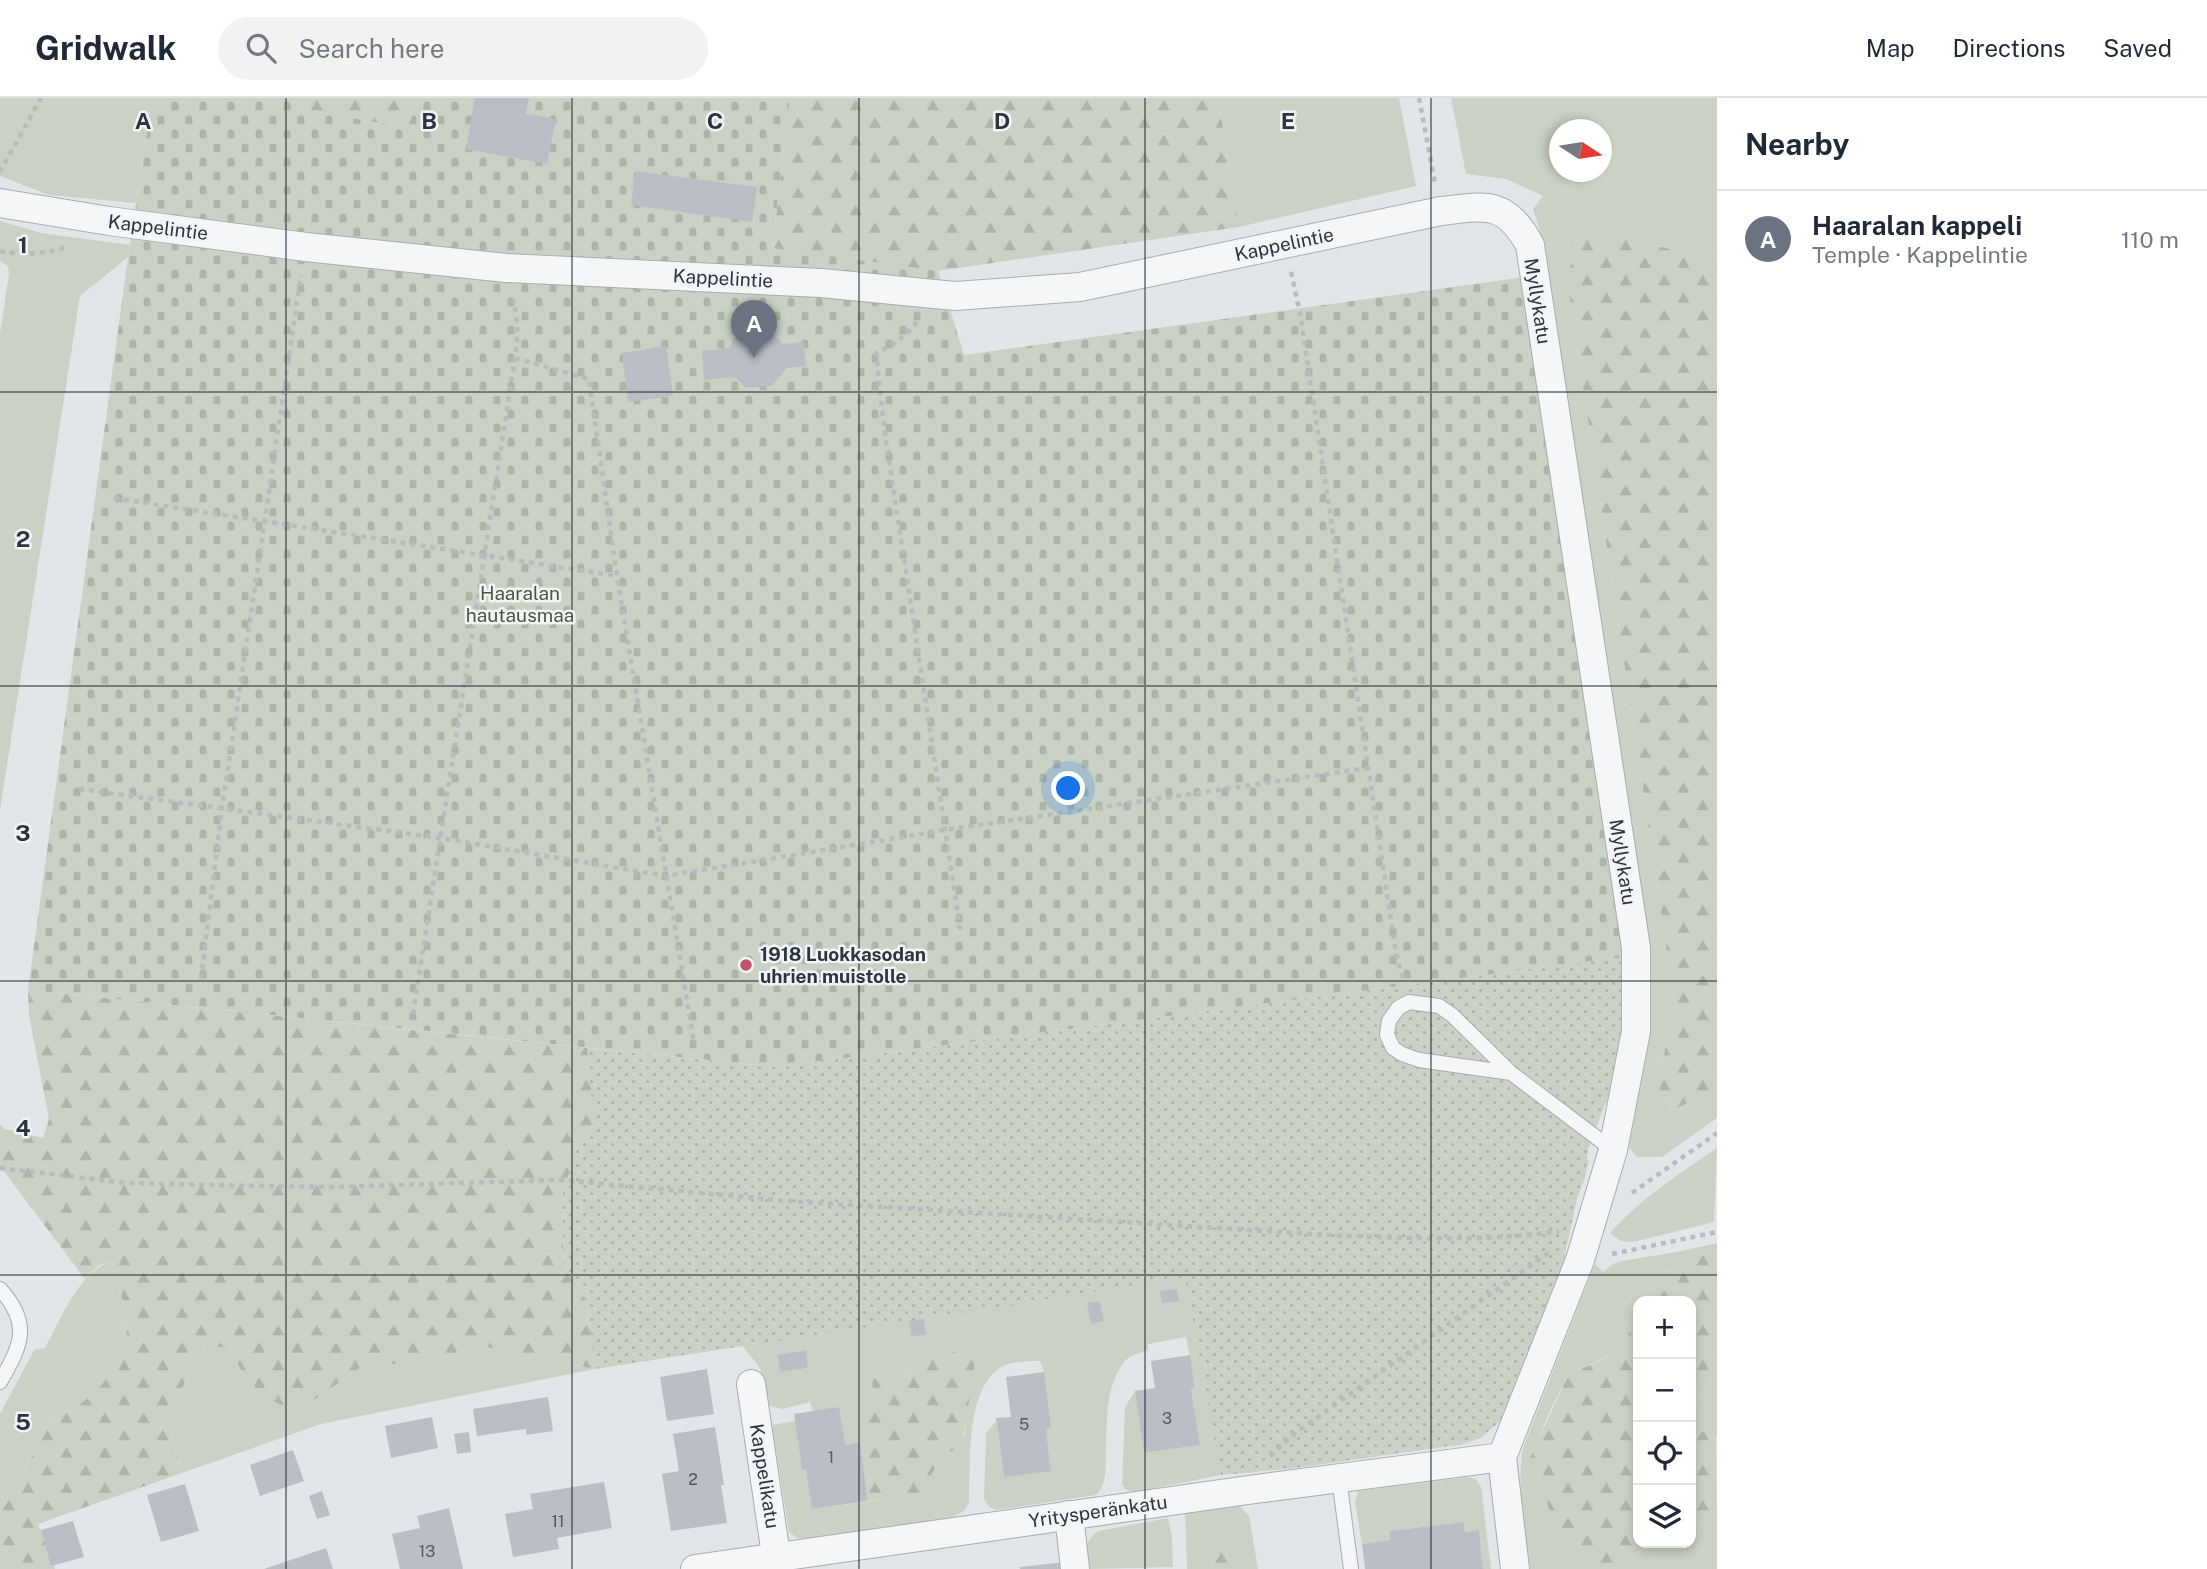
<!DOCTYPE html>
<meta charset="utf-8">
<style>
body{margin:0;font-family:"Public Sans",sans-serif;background:#f2f2f3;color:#1f2937}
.controls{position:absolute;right:21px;bottom:21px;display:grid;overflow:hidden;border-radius:14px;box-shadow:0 4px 10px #0003}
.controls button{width:63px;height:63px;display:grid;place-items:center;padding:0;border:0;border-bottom:2px solid #e0e1e3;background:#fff;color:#1f2937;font:35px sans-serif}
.compass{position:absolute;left:1549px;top:21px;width:63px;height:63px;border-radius:50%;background:#fff;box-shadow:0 4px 10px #0003;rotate:102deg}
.you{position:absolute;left:1069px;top:691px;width:24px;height:24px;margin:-18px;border:5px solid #fff;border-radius:50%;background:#1a73e8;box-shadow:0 0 0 10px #1a73e833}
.badge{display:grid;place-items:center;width:46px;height:46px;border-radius:50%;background:#7c3aed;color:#fff;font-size:23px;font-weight:700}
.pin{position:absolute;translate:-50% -58px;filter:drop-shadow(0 2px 4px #0008)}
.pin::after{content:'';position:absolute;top:37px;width:24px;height:21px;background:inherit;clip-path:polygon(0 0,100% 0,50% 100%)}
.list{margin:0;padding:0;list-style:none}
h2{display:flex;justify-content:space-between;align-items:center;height:91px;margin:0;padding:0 28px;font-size:30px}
h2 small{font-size:23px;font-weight:400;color:#747a83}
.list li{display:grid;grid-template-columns:46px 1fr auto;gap:21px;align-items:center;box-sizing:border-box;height:98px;padding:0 28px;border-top:2px solid #e0e1e3}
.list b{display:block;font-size:26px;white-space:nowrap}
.list p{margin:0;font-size:23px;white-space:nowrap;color:#747a83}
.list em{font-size:23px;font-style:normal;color:#747a83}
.icon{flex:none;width:38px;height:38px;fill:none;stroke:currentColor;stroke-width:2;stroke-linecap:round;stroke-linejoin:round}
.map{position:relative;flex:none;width:1717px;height:1471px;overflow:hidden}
header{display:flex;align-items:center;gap:42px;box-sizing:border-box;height:98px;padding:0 35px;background:#fff;border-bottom:2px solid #e0e1e3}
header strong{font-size:33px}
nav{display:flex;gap:38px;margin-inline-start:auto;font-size:24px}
.search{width:490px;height:63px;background:#f2f2f3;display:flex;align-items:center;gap:18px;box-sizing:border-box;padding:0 24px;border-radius:38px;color:#747a83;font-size:26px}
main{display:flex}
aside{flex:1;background:#fff}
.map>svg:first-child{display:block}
.green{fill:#c9d2c4;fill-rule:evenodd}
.forest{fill:url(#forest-firs)}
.cemetery{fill:url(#cemetery-stones)}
.park{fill:url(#park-dots)}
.building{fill:#babfc6}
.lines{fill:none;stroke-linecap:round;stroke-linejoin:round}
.service-casing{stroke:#a7adb3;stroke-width:16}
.minor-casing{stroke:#a7adb3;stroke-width:30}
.path{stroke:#b8bcc1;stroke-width:4.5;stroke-dasharray:5 5;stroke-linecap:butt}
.service{stroke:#f4f6f8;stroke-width:14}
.minor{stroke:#f4f6f8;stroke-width:28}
.grid{fill:none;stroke:#2b3540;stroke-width:2;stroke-opacity:0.55}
.poi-dot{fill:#c3526f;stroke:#f2f4f7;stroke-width:2.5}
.labels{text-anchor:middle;stroke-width:5;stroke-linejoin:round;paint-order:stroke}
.number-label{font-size:16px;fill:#4f5862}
.street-label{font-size:19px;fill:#2b3540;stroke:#f2f4f7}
.park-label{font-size:19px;fill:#445a3a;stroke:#f2f4f7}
.poi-label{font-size:19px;font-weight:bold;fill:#2b3540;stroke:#f2f4f7;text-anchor:start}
.grid-label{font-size:23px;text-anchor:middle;font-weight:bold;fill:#2b3540;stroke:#f2f4f7;stroke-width:5;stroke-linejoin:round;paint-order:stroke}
</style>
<header>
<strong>Gridwalk</strong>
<div class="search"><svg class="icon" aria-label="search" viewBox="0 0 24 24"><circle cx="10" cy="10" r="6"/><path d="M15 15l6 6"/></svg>Search here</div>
<nav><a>Map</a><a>Directions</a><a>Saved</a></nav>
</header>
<main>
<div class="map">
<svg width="1717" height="1471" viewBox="0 0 1717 1471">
<defs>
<pattern id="forest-firs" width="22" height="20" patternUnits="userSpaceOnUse" patternTransform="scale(1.75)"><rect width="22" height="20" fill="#c9d2c4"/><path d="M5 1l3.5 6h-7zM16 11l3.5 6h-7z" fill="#adb5a9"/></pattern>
<pattern id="cemetery-stones" width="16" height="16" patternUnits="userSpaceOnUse" patternTransform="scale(1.75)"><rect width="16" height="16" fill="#c9d2c4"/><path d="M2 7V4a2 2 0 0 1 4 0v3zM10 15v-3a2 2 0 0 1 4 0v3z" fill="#adb5a9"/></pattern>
<pattern id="park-dots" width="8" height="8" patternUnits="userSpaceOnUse" patternTransform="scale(1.75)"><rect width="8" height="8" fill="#c9d2c4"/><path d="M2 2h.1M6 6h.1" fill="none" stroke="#adb5a9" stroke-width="1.8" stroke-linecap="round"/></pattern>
</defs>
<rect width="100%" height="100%" fill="#e2e6e9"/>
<g class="green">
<polygon points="0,0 152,0 136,105 49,97 0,78"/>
<polygon points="1218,0 1399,0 1416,88 1239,129"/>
<path d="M1451,0H1717V151L1705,160L1627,140L1579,134L1567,181L1673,894L1659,993L1673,1012L1717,991V1020L1662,1059H1637L1629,1049L1643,964L1543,143L1533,111L1543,98L1506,81L1466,76ZM1560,32H1602V74H1560Z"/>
<polygon points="0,123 41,135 130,147 128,159 80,198 0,712 0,236 9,176 8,168 0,163"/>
<path d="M1717,1050L1714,1124L1633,1144L1621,1143L1610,1135C1640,1101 1679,1076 1717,1050Z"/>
<path d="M1589,1062L1585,1079L1519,1161L1221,1377L1135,1394L1126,1392L1122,1387L1125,1309L1135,1293L1144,1355L1200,1347L1191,1291L1195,1289L1186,1239L1148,1246V1252C1140,1255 1130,1257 1124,1264C1104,1289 1107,1331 1106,1361C1105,1375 1106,1387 1096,1397L996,1412L989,1409L984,1401L986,1335L996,1323L1004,1378L1051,1372L1046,1331L1044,1274L1040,1263C1031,1263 1017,1263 1008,1266C964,1281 971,1366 969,1404L965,1412L952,1420L806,1441L797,1440L789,1434L772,1327L795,1323L802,1371H806L813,1411L901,1399L923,1394L934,1372L938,1356L965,1338L967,1306L974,1263L955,1254L942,1255L900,1278L872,1280L873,1299L860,1344L845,1347L813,1314L810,1304L782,1311L766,1307C765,1296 764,1282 760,1271C756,1261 746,1257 743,1247L595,1271L321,1326L182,1375L170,1332L183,1288L205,1249H229L242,1274L314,1302L361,1269L414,1264L487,1248L595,1271ZM805,1252L808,1270L780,1274L777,1257Z"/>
<path d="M1677,1154L1645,1203H1638C1638,1249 1606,1261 1569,1275L1549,1315L1530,1364L1631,1460L1651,1445H1691V1431L1717,1412V1471H1530C1525,1431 1516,1390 1523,1350L1595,1166L1603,1174L1613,1166L1621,1163Z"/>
<path d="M111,1163L128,1221L124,1259L94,1296L50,1326L0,1414V1316L34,1252L45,1250C62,1220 77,1176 111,1163Z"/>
<polygon points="1710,1283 1717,1285 1717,1340 1716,1338 1691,1329 1691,1312"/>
<polygon points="1469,1379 1476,1381 1481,1389 1491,1471 1483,1471 1479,1432 1465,1434 1464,1424 1389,1433 1390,1442 1362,1446 1355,1404 1358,1393"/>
<polygon points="1240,1408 1249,1418 1258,1471 1235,1471 1223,1451 1192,1451 1192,1471 1187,1471 1185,1415"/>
<path d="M1168,1420L1172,1439L1173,1469L1088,1471C1087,1452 1081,1445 1099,1433Z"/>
</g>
<g class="forest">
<polygon points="299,0 421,0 407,31 302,11"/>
<polygon points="790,0 1218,0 1239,129 938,173 772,151"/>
<polygon points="1579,134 1627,140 1705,160 1717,151 1717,991 1673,1012 1659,993 1673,894 1567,181"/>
<polygon points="28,892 702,962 594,1023 577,1050 562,1098 564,1165 586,1203 595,1271 487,1249 414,1264 361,1269 314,1302 285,1308 263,1299 242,1274 229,1249 205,1249 183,1288 170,1332 182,1375 38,1426 55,1471 0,1471 0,1414 50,1326 94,1296 124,1259 128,1221 111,1163 98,1168 85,1181 0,1068 0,1027 5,1031 43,1040 49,1021 29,917"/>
<polygon points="1717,1145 1717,1285 1710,1283 1691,1312 1691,1203 1645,1203 1677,1154"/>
<path d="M1638,1218V1445H1651L1631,1460L1607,1467L1578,1456L1559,1434L1529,1363L1569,1275C1608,1261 1620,1257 1638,1218Z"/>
<polygon points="955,1254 975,1263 962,1351 938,1356 934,1372 923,1394 901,1399 868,1403 860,1344 873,1299 872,1280 900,1278 942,1255"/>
<polygon points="1691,1329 1716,1338 1717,1412 1691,1431"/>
<polygon points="1205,1448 1223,1451 1235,1471 1192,1471 1192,1451"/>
</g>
<polygon class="cemetery" points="152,0 299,0 302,11 407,30 421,0 790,0 772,150 938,173 964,257 1525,179 1625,859 776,969 28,892 128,159"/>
<path class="park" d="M1625,859L1623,949L1613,990L1605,1006L1588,1052L1585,1079L1577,1101L1555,1202L1513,1304L1501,1322L1482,1339L1464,1346L1288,1371L1221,1377L1185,1179C988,1212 791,1240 595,1271L586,1203L564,1165L562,1098L577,1050L594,1023L587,950L776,969Z"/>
<g class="building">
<polygon points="475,0 529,0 526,16 556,21 547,66 466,51"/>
<polygon points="635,73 757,89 752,124 631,107"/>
<polygon points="772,236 782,246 804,244 806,268 787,270 772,288 746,290 735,279 704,282 702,253 729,250 735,239"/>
<polygon points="666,248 673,298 628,304 622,255"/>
<polygon points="1177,1191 1179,1203 1162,1205 1160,1193"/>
<polygon points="1100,1203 1104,1223 1091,1226 1087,1205"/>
<polygon points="924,1221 926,1237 911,1238 909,1223"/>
<polygon points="806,1252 808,1270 780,1274 777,1257"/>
<polygon points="1190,1257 1195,1290 1191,1291 1200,1347 1144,1355 1135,1293 1155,1290 1151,1263"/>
<polygon points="707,1271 714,1316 667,1323 660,1279"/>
<polygon points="1044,1274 1051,1330 1046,1331 1051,1373 1004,1379 996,1320 1011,1319 1006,1279"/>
<polygon points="548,1299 553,1333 526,1337 526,1331 477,1338 473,1311"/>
<polygon points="839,1309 845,1347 860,1344 868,1403 812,1411 806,1371 802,1372 794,1316"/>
<polygon points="432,1319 438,1350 391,1360 385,1328"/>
<polygon points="715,1329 724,1387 721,1387 727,1425 671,1433 662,1376 679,1373 673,1336"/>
<polygon points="469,1334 471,1354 457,1356 454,1336"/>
<polygon points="293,1352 304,1383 260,1398 250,1367"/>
<polygon points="604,1384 612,1430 557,1440 559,1451 513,1459 505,1416 533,1411 530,1396"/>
<polygon points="185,1386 199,1433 161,1444 147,1397"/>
<polygon points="322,1393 330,1417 317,1421 309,1398"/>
<polygon points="449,1410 463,1471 400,1471 392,1436 420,1430 417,1418"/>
<polygon points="73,1423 84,1459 51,1468 41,1432"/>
<polygon points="1464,1424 1465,1434 1479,1432 1483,1471 1365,1471 1362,1446 1390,1442 1389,1433"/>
<polygon points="326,1450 333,1471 264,1471"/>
<polygon points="1066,1464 1067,1471 1020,1471 1020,1469"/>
</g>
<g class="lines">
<g class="service-casing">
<g id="service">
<polyline points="1511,975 1419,962 1402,956 1393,950 1387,937 1389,923 1398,910 1409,904 1439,908 1452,917 1511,975 1613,1052"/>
<path d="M0,1191C32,1226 21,1248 0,1284"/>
<polyline points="1339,1380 1351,1471"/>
</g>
</g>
<g class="minor-casing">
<g id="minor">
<path d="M0,105L109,123L306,149L506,170L821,185L955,198L1080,189L1441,113C1487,108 1505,102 1530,147L1636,850V933L1613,1052L1580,1162L1502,1359L1515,1471"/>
<polyline points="751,1286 778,1471"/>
<polyline points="1069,1417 1075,1471"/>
<polyline points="695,1471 1248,1392 1502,1359"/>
</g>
</g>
<g class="path">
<polyline points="1419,0 1435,85"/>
<polyline points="0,74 41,0"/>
<path d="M0,153C23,157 46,157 68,148"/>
<polyline points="1291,174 1300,215 1396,855 1404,884"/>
<path d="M917,224C906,239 892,247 876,255L884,329L961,837"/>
<polyline points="515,260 589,281 617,478 694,945"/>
<polyline points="114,400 617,478"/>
<polyline points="79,691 440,740 666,778 945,732 1368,670"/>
<polyline points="201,881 222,711 301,177"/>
<path d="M413,916L515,260C518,239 518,222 513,201"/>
<path d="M0,1070L127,1085L259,1088L335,1089L561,1082L788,1103L1345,1138C1415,1140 1489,1144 1559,1133"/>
<polyline points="1632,1095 1717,1035"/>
<polyline points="1612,1156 1717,1134"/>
<polyline points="1270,1358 1294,1336 1551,1153"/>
</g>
<use href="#service" class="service"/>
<use href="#minor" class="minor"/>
</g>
<path class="grid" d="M286,0V1471M572,0V1471M859,0V1471M1145,0V1471M1431,0V1471M0,294H1717M0,588H1717M0,883H1717M0,1177H1717"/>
<circle class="poi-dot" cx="746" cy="867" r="7"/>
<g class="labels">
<g class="number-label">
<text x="1167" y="1326">3</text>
<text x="1024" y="1332">5</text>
<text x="831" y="1365">1</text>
<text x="693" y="1387">2</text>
<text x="558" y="1429">11</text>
<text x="427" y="1459">13</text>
</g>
<g class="street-label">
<text transform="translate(158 129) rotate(7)" y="7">Kappelintie</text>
<text transform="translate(1284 146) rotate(-12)" y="7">Kappelintie</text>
<text transform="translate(723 180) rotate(3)" y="7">Kappelintie</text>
<text transform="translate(1538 203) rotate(81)" y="7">Myllykatu</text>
<text transform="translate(1623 764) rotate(81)" y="7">Myllykatu</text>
<text transform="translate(765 1378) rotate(81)" y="7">Kappelikatu</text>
<text transform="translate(1098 1413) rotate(-8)" y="7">Yritysperänkatu</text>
</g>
<g class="park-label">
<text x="520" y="502">Haaralan<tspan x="520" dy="22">hautausmaa</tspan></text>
</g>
<g class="poi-label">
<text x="760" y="863">1918 Luokkasodan<tspan x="760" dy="22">uhrien muistolle</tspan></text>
</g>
</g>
<g class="grid-label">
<text x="143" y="31">A</text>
<text x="429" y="31">B</text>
<text x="715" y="31">C</text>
<text x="1002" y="31">D</text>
<text x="1288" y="31">E</text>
<text x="23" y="155">1</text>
<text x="23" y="449">2</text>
<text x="23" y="743">3</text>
<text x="23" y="1038">4</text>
<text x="23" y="1332">5</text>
</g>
</svg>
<div class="controls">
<button>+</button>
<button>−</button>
<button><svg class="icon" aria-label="locate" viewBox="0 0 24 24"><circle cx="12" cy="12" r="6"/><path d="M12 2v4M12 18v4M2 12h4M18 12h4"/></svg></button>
<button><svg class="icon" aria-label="layers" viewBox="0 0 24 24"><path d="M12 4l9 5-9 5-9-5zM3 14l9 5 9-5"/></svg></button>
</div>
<svg class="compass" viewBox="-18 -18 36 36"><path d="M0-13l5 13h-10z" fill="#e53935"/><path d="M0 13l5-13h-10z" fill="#747a83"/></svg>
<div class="you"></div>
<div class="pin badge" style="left:754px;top:260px;background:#6b7280">A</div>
</div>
<aside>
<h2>Nearby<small></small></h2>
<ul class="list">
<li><span class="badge" style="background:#6b7280">A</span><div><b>Haaralan kappeli</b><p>Temple · Kappelintie</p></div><em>110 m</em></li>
</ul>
</aside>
</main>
